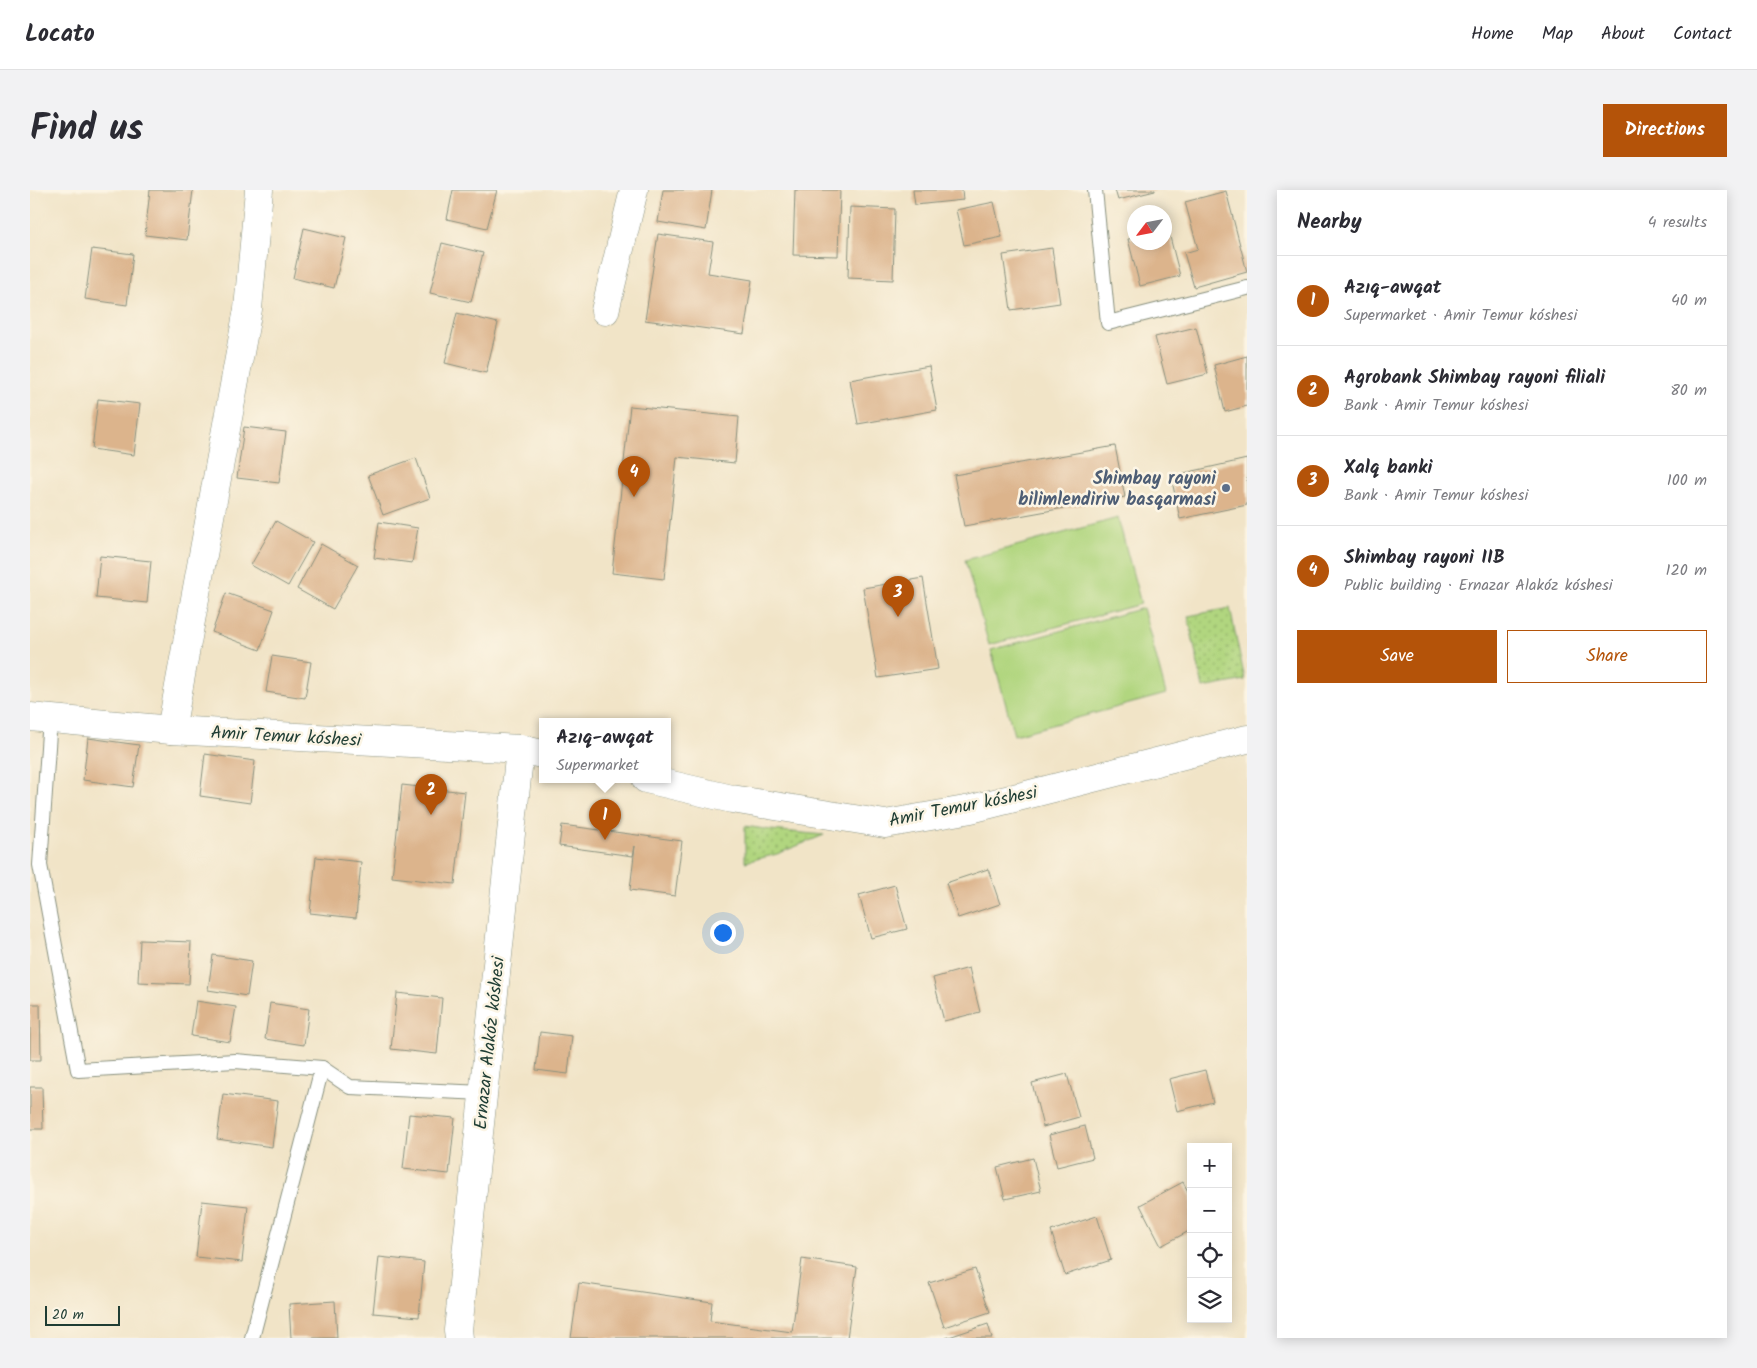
<!DOCTYPE html>
<meta charset="utf-8">
<style>
body{margin:0;font-family:Kalam,sans-serif;background:#f2f2f3;color:#2b2b33}
.controls{position:absolute;right:15px;bottom:15px;display:grid;overflow:hidden;border-radius:0px;box-shadow:0 2px 12px #0003}
.controls button{width:45px;height:45px;display:grid;place-items:center;padding:0;border:0;border-bottom:1px solid #e1e1e2;background:#fff;color:#2b2b33;font:25px sans-serif}
.compass{position:absolute;left:1097px;top:15px;width:45px;height:45px;border-radius:50%;background:#fff;box-shadow:0 2px 12px #0003;rotate:238deg}
.scale{position:absolute;left:15px;bottom:12px;width:75px;box-sizing:border-box;padding-left:5px;border:2px solid #1f3d34;border-top:0;font-size:14px;line-height:18px;white-space:nowrap;color:#1f3d34;-webkit-text-stroke:4px #fcf5e5;paint-order:stroke}
.you{position:absolute;left:692px;top:742px;width:18px;height:18px;margin:-12px;border:4px solid #fff;border-radius:50%;background:#1a73e8;box-shadow:0 0 0 8px #1a73e833}
.badge{display:grid;place-items:center;width:32px;height:32px;border-radius:50%;background:#b45309;color:#fff;font-size:16px;font-weight:700}
.pin{position:absolute;translate:-50% -41px;filter:drop-shadow(0 1px 2px #0008)}
.pin::after{content:'';position:absolute;top:26px;width:18px;height:15px;background:inherit;clip-path:polygon(0 0,100% 0,50% 100%)}
.popup{position:absolute;left:509px;top:528px;width:132px;height:65px;box-sizing:border-box;display:grid;place-content:center;border-radius:0px;background:#fff;filter:drop-shadow(0 1px 4px #0005);font-size:16px;white-space:nowrap;color:#7c7c81}
.popup b{font-size:19px;color:#2b2b33}
.popup::after{content:'';position:absolute;left:50%;top:100%;margin-left:-10px;border:10px solid transparent;border-top-color:#fff}
.list{margin:0;padding:0;list-style:none}
h2{display:flex;justify-content:space-between;align-items:center;height:65px;margin:0;padding:0 20px;font-size:21px}
h2 small{font-size:16px;font-weight:400;color:#7c7c81}
.list li{display:grid;grid-template-columns:32px 1fr auto;gap:15px;align-items:center;box-sizing:border-box;height:90px;padding:0 20px;border-top:1px solid #e1e1e2}
.list b{display:block;font-size:19px;white-space:nowrap}
.list p{margin:0;font-size:16px;white-space:nowrap;color:#7c7c81}
.list em{font-size:16px;font-style:normal;color:#7c7c81}
.actions{display:flex;gap:10px;padding:15px 20px}
.actions a{flex:1;padding:11px 0;border:1px solid #b45309;border-radius:0px;text-align:center;font-size:18px;color:#b45309}
.actions .main{background:#b45309;color:#fff}
.icon{flex:none;width:28px;height:28px;fill:none;stroke:currentColor;stroke-width:2;stroke-linecap:round;stroke-linejoin:round}
.map{position:relative;flex:none;width:1217px;height:1148px;overflow:hidden;border-radius:0px}
header{display:flex;align-items:center;gap:30px;box-sizing:border-box;height:70px;padding:0 25px;background:#fff;border-bottom:1px solid #e1e1e2}
header strong{font-size:24px}
nav{display:flex;gap:28px;margin-inline-start:auto;font-size:18px}
.intro{display:flex;align-items:center;justify-content:space-between;box-sizing:border-box;height:120px;padding:0 30px}
h1{margin:0;font-size:35px}
.button{padding:12px 22px;border-radius:0px;background:#b45309;color:#fff;font-size:18px;font-weight:700}
main{display:flex;gap:30px;padding:0 30px}
aside{flex:1;background:#fff;border-radius:0px;box-shadow:0 2px 12px #0003}
.map>svg:first-child{display:block}
.grass{fill:url(#grass-dots);stroke:#688a5a}
.pitch{fill:#b1d67f;stroke:#688a5a}
.building{fill:#dcb48c}
.lines{fill:none;stroke-linecap:round;stroke-linejoin:round}
.service-casing{stroke:#88907e;stroke-width:16}
.minor-casing{stroke:#88907e;stroke-width:29}
.service{stroke:#fff;stroke-width:14}
.minor{stroke:#fff;stroke-width:28}
.service-dot{fill:#5c6f8a;stroke:#fcf5e5;stroke-width:2}
.labels{text-anchor:middle;stroke-width:5;stroke-linejoin:round;paint-order:stroke}
.service-label{font-size:18px;font-weight:bold;fill:#4e5e75;stroke:#fcf5e5;text-anchor:end}
.street-label{font-size:18px;fill:#1f3d34;stroke:#fcf5e5}
</style>
<header>
<strong>Locato</strong>
<nav><a>Home</a><a>Map</a><a>About</a><a>Contact</a></nav>
</header>
<div class="intro"><h1>Find us</h1><a class="button">Directions</a></div>
<main>
<div class="map">
<svg width="1217" height="1148" viewBox="0 0 1217 1148">
<defs>
<pattern id="grass-dots" width="8" height="8" patternUnits="userSpaceOnUse" patternTransform="scale(1.25)"><rect width="8" height="8" fill="#b1d67f"/><path d="M2 2h.1M6 6h.1" fill="none" stroke="#8faf69" stroke-width="1.8" stroke-linecap="round"/></pattern>
</defs>
<rect width="100%" height="100%" fill="#fcf5e5"/>
<filter id="ink" filterUnits="userSpaceOnUse"><feTurbulence type="fractalNoise" baseFrequency=".02" numOctaves="2"/><feDisplacementMap in="SourceGraphic" scale="10" xChannelSelector="R" yChannelSelector="G"/><feConvolveMatrix kernelMatrix="1 2 1 2 8 2 1 2 1" color-interpolation-filters="sRGB"/></filter>
<filter id="wash" filterUnits="userSpaceOnUse"><feTurbulence type="fractalNoise" baseFrequency=".0096" numOctaves="4" result="noise"/><feDisplacementMap in="SourceGraphic" scale="20" xChannelSelector="R" yChannelSelector="G"/><feGaussianBlur stdDeviation="1.12" result="paint"/><feColorMatrix in="noise" values="0 0 0 0 0 0 0 0 0 0 0 0 0 0 0 0 0 1.4 0 .05"/><feComposite in="paint" operator="in"/></filter>
<g filter="url(#wash)">
<rect width="100%" height="100%" fill="#f1e4c7"/>
<g class="grass">
<polygon points="1200,418 1215,490 1173,498 1158,426"/>
<polygon points="715,636 741,640 794,645 747,664 715,672"/>
</g>
<g class="pitch">
<polygon points="1088,328 1111,414 959,455 935,370"/>
<polygon points="1113,418 1136,504 984,545 961,460"/>
</g>
<g id="blocks">
<g class="building">
<polygon points="120,0 163,0 157,50 115,45"/>
<polygon points="423,0 467,0 457,38 417,29"/>
<polygon points="633,0 682,0 676,40 628,32"/>
<polygon points="765,0 810,0 808,66 763,65"/>
<polygon points="883,0 932,0 933,10 885,15"/>
<polygon points="1085,0 1125,0 1125,1 1088,10"/>
<polygon points="1196,1 1217,82 1164,97 1154,63 1168,59 1155,12"/>
<polygon points="964,12 972,47 934,55 926,20"/>
<polygon points="820,17 865,19 863,90 818,88"/>
<polygon points="274,38 316,48 304,98 263,88"/>
<polygon points="1138,39 1150,86 1110,96 1098,49 1104,48 1104,52 1134,52 1134,40"/>
<polygon points="628,44 683,52 678,83 722,90 714,144 615,130"/>
<polygon points="412,53 453,63 441,112 400,103"/>
<polygon points="1022,58 1030,113 981,120 973,65"/>
<polygon points="62,59 103,64 97,115 55,109"/>
<polygon points="427,123 468,133 456,183 415,173"/>
<polygon points="1166,137 1178,184 1137,194 1125,147"/>
<polygon points="1217,166 1217,216 1195,222 1184,175"/>
<polygon points="899,176 907,220 828,234 820,190"/>
<polygon points="68,209 110,214 104,265 62,259"/>
<polygon points="600,216 709,227 705,273 647,267 634,389 582,383"/>
<polygon points="214,237 256,242 249,293 207,288"/>
<polygon points="1085,256 1095,307 934,336 924,285"/>
<polygon points="386,268 400,308 353,325 338,285"/>
<polygon points="1217,269 1217,315 1150,329 1141,286"/>
<polygon points="246,331 283,352 258,396 221,375"/>
<polygon points="349,332 388,338 382,373 344,368"/>
<polygon points="291,354 328,375 303,419 267,399"/>
<polygon points="70,366 121,371 117,413 66,408"/>
<polygon points="893,388 908,479 848,488 833,398"/>
<polygon points="196,403 244,420 230,460 182,442"/>
<polygon points="242,466 281,472 275,508 236,502"/>
<polygon points="58,548 109,555 103,597 53,590"/>
<polygon points="175,564 225,571 220,613 170,606"/>
<polygon points="372,595 435,602 425,694 362,687"/>
<polygon points="532,635 652,651 645,706 600,700 605,656 603,666 529,656"/>
<polygon points="286,667 331,672 326,728 280,723"/>
<polygon points="958,679 970,714 928,728 916,693"/>
<polygon points="865,695 877,739 841,748 829,705"/>
<polygon points="110,750 161,752 159,794 108,792"/>
<polygon points="183,765 222,771 217,806 178,800"/>
<polygon points="939,778 950,822 914,831 903,788"/>
<polygon points="367,803 412,808 407,864 361,859"/>
<polygon points="166,811 206,817 200,852 161,846"/>
<polygon points="240,813 279,819 274,855 235,849"/>
<polygon points="0,814 10,814 11,870 0,870"/>
<polygon points="510,842 542,846 538,884 506,880"/>
<polygon points="1175,880 1183,912 1147,921 1139,889"/>
<polygon points="1037,884 1049,927 1013,937 1002,893"/>
<polygon points="0,897 12,897 13,939 0,939"/>
<polygon points="193,904 248,911 242,957 187,949"/>
<polygon points="379,924 425,928 419,984 373,979"/>
<polygon points="1055,936 1063,968 1027,977 1019,945"/>
<polygon points="1003,968 1011,1001 975,1009 967,977"/>
<polygon points="1153,992 1161,1007 1161,1040 1131,1056 1110,1015"/>
<polygon points="172,1011 218,1016 212,1072 166,1067"/>
<polygon points="1067,1026 1081,1070 1035,1085 1021,1041"/>
<polygon points="349,1067 394,1072 389,1127 343,1123"/>
<polygon points="772,1069 827,1077 817,1148 541,1148 549,1093 682,1112 680,1131 762,1142"/>
<polygon points="945,1079 960,1122 914,1137 899,1093"/>
<polygon points="305,1111 307,1148 261,1148 259,1114"/>
<polygon points="958,1134 962,1148 916,1148"/>
</g>
</g>
</g>
<g filter="url(#ink)">
<use href="#blocks" fill-opacity="0" stroke="#88907e" stroke-width="1"/>
<g class="lines">
<g class="service-casing">
<g id="service">
<polyline points="1065,0 1078,133 1217,98"/>
<polyline points="20,528 10,675 48,880 205,871 292,878 320,897 454,903"/>
<polyline points="222,1148 292,878"/>
</g>
</g>
<g class="minor-casing">
<g id="minor">
<polyline points="575,121 604,0"/>
<polyline points="0,527 141,540 490,559 512,564"/>
<polyline points="141,540 218,119 229,0"/>
<polyline points="616,589 702,609 855,634 941,619 1217,549"/>
<polyline points="429,1148 428,1140 490,559"/>
</g>
</g>
<use href="#service" class="service"/>
<use href="#minor" class="minor"/>
</g>
</g>
<circle class="service-dot" cx="1196" cy="298" r="5"/>
<g class="labels">
<g class="service-label">
<text x="1186" y="294">Shimbay rayoni<tspan x="1186" dy="21">bilimlendiriw basqarmasi</tspan></text>
</g>
<g class="street-label">
<text transform="translate(256 546) rotate(3)" y="6">Amir Temur kóshesi</text>
<text transform="translate(933 616) rotate(-11)" y="6">Amir Temur kóshesi</text>
<text transform="translate(459 853) rotate(-84)" y="6">Ernazar Alakóz kóshesi</text>
</g>
</g>
</svg>
<div class="controls">
<button>+</button>
<button>−</button>
<button><svg class="icon" aria-label="locate" viewBox="0 0 24 24"><circle cx="12" cy="12" r="6"/><path d="M12 2v4M12 18v4M2 12h4M18 12h4"/></svg></button>
<button><svg class="icon" aria-label="layers" viewBox="0 0 24 24"><path d="M12 4l9 5-9 5-9-5zM3 14l9 5 9-5"/></svg></button>
</div>
<svg class="compass" viewBox="-18 -18 36 36"><path d="M0-13l5 13h-10z" fill="#e53935"/><path d="M0 13l5-13h-10z" fill="#7c7c81"/></svg>
<div class="scale">20 m</div>
<div class="you"></div>
<div class="pin badge" style="left:575px;top:650px">1</div>
<div class="popup"><b>Azıq-awqat</b>Supermarket</div>
<div class="pin badge" style="left:401px;top:625px">2</div>
<div class="pin badge" style="left:868px;top:427px">3</div>
<div class="pin badge" style="left:604px;top:307px">4</div>
</div>
<aside>
<h2>Nearby<small>4 results</small></h2>
<ul class="list">
<li><span class="badge">1</span><div><b>Azıq-awqat</b><p>Supermarket · Amir Temur kóshesi</p></div><em>40 m</em></li>
<li><span class="badge">2</span><div><b>Agrobank Shimbay rayoni filiali</b><p>Bank · Amir Temur kóshesi</p></div><em>80 m</em></li>
<li><span class="badge">3</span><div><b>Xalq banki</b><p>Bank · Amir Temur kóshesi</p></div><em>100 m</em></li>
<li><span class="badge">4</span><div><b>Shimbay rayoni IIB</b><p>Public building · Ernazar Alakóz kóshesi</p></div><em>120 m</em></li>
</ul>
<div class="actions"><a class="main">Save</a><a>Share</a></div>
</aside>
</main>
